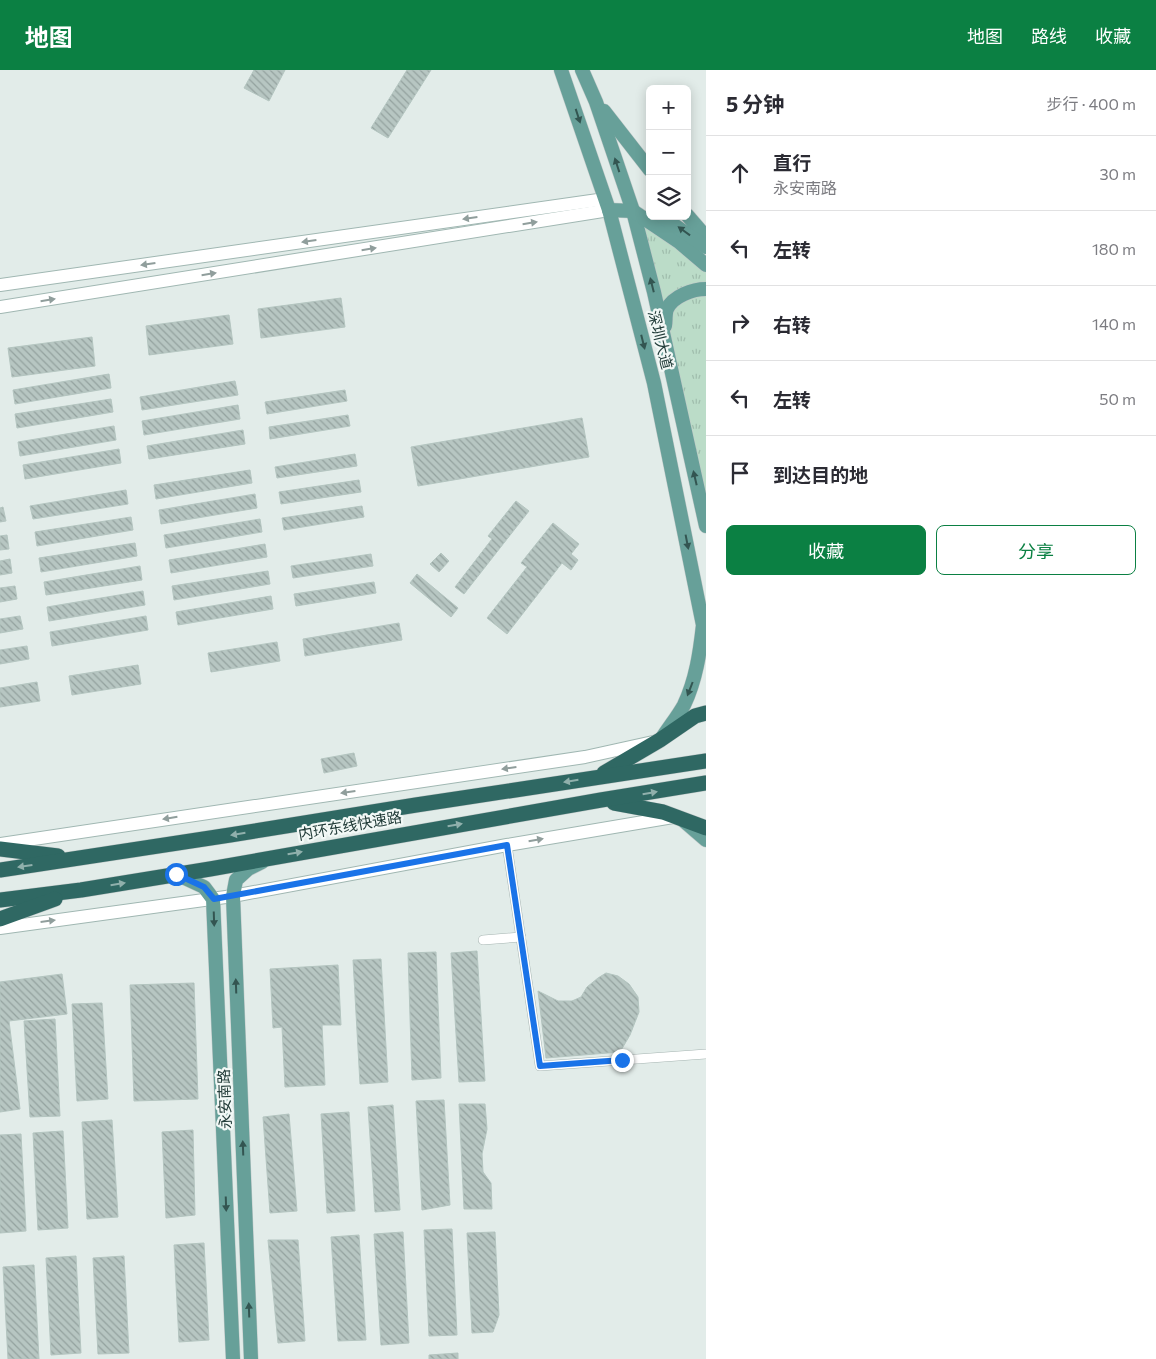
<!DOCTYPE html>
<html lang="zh">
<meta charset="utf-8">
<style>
body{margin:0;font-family:Commissioner,"Noto Sans SC",sans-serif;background:#f2f2f3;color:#2b2b33}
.controls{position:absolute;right:15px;top:15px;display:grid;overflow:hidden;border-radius:8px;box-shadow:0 2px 12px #0003}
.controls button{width:45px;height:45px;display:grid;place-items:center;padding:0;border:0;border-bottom:1px solid #e1e1e2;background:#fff;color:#2b2b33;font:25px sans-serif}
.stop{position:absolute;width:15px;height:15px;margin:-11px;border:4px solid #1a73e8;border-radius:50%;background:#fff}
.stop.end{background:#1a73e8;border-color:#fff;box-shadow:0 1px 5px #0008}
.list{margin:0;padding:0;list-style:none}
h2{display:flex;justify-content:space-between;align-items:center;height:65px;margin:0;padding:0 20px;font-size:21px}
h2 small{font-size:16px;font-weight:400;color:#7c7c81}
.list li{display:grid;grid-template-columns:32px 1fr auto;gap:15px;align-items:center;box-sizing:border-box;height:75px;padding:0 20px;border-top:1px solid #e1e1e2}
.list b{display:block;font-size:19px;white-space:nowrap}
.list p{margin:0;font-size:16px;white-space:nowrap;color:#7c7c81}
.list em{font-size:16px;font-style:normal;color:#7c7c81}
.actions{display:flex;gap:10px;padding:15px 20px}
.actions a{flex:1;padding:11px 0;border:1px solid #0b8043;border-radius:8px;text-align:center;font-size:18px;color:#0b8043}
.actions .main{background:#0b8043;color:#fff}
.icon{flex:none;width:28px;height:28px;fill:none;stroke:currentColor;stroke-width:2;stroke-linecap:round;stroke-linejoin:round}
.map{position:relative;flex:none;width:706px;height:1289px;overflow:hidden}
header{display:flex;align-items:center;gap:30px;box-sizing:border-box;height:70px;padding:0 25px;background:#0b8043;color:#fff}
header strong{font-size:24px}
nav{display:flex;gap:28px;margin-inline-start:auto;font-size:18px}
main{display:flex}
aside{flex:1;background:#fff}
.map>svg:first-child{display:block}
.grass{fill:url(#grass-tufts)}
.building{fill:url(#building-back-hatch);stroke:#b4c5c0}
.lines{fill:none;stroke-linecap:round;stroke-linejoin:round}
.street-casing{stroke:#a5b4b1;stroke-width:10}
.secondary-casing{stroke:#a0b7b2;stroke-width:14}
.primary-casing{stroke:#c1c8c8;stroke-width:15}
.highway-casing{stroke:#c1c8c8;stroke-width:16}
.street{stroke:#fff;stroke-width:9}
.secondary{stroke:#fff;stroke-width:12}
.primary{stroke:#67a099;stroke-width:14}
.highway{stroke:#2f6863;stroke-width:15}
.oneway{fill:#335551}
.oneway2{fill:#909e9c}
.oneway3{fill:#90b0ac}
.route{stroke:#1a73e8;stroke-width:6}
.labels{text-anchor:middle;stroke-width:4.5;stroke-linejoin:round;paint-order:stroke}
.street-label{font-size:15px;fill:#223c39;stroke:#f2f8f6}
</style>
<header>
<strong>地图</strong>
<nav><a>地图</a><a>路线</a><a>收藏</a></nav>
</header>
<main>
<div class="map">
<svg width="706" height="1289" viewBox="0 0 706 1289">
<defs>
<pattern id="grass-tufts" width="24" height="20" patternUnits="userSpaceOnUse" patternTransform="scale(1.25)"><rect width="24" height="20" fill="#bbdcc8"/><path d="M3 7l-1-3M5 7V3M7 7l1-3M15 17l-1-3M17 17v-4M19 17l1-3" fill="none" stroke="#a0bead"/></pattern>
<pattern id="building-back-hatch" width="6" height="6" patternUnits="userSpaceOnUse" patternTransform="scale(1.25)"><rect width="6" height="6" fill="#b7c6c2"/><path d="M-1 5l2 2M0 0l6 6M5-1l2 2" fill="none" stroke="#94a29f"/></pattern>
</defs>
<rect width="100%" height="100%" fill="#e2ece9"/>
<polygon class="grass" points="633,141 706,195 706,456"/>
<g class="building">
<polygon points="254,0 285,0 269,31 244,18"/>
<polygon points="407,0 431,0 388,68 371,58"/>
<polygon points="341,228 345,257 261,268 258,239"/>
<polygon points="229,245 233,274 149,285 146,256"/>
<polygon points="92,267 95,296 12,307 8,278"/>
<polygon points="109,304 111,318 15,334 13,320"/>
<polygon points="235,311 238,325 142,340 140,327"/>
<polygon points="345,320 347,331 267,344 265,332"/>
<polygon points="111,329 113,342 17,358 15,344"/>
<polygon points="238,335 240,349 144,365 142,351"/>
<polygon points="348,345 350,356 270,369 269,357"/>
<polygon points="582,348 589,387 418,416 411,377"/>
<polygon points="114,356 116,370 20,386 18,372"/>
<polygon points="243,360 245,374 149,389 147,376"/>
<polygon points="119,379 121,393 25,409 23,395"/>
<polygon points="355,384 357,396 277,408 275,397"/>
<polygon points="250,400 252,413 156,429 154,415"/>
<polygon points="359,410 361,422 281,434 279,422"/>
<polygon points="126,420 128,434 33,449 30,436"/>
<polygon points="255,424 257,438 161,454 159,440"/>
<polygon points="516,431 529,441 464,524 455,517 492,469 488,466"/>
<polygon points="362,436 364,447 284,460 282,448"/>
<polygon points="3,437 6,451 0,452 0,438"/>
<polygon points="131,447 133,460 37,476 35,462"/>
<polygon points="260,449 262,462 166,478 164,465"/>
<polygon points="553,453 579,474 571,484 578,490 571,500 562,493 507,564 487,548 527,497 521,493"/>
<polygon points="7,465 9,479 0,480 0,466"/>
<polygon points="135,473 137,486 41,502 39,488"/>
<polygon points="265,474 267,487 171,503 169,490"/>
<polygon points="441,483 449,491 439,502 430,494"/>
<polygon points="371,484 373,496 293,508 291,496"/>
<polygon points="10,489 12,503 0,505 0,491"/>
<polygon points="140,496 142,510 46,525 44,512"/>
<polygon points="268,501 270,514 174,530 172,516"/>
<polygon points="417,504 458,538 451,547 410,513"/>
<polygon points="374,512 376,523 296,536 294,524"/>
<polygon points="15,516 17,529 0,532 0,518"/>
<polygon points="143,521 145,535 49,551 47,537"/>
<polygon points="271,526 273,539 178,555 176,542"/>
<polygon points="20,546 23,559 0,563 0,549"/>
<polygon points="146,546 148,560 52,576 50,562"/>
<polygon points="399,553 402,570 305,586 303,569"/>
<polygon points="277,572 280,591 211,602 208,583"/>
<polygon points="27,576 29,589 0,594 0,580"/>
<polygon points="138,595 141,614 72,625 69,606"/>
<polygon points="37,612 40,631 0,637 0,618"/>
<polygon points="354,683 357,696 324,703 321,689"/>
<polygon points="477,881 485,1011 459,1012 451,883"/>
<polygon points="436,882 441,1008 412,1010 408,883"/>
<polygon points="381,889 388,1012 360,1014 353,890"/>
<polygon points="338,895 341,955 322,955 325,1015 285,1017 282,957 273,958 270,899"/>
<polygon points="606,903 618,906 629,914 638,927 639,942 630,965 620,982 546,988 538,921 558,931 572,931 581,927 587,917 598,908"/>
<polygon points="62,904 67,944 9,951 20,1039 0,1042 0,912"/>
<polygon points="194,913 198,1029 134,1031 130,915"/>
<polygon points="102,933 108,1029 77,1031 72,934"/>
<polygon points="55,949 60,1046 30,1047 24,951"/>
<polygon points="444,1030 450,1135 422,1140 416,1031"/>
<polygon points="459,1034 485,1034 487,1059 482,1084 483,1102 491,1113 492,1139 464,1139"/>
<polygon points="393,1035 400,1140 375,1142 368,1037"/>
<polygon points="349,1042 355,1141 327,1143 321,1044"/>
<polygon points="289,1044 297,1141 270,1143 263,1047"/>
<polygon points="112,1050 118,1147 87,1149 82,1052"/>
<polygon points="193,1060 195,1145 166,1148 162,1062"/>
<polygon points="63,1061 68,1158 38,1160 33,1063"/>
<polygon points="21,1064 26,1161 0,1163 0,1065"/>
<polygon points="452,1159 457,1265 429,1266 424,1160"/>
<polygon points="403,1162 409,1273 381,1275 374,1164"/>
<polygon points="495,1162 499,1245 493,1262 472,1263 467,1163"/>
<polygon points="359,1165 366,1270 338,1271 331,1167"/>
<polygon points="268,1170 298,1170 305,1271 278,1273"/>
<polygon points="204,1173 209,1270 179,1272 174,1175"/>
<polygon points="76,1186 81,1283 51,1285 46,1188"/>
<polygon points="124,1186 129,1283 98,1284 93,1188"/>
<polygon points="34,1195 39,1289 8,1289 3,1197"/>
<polygon points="458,1283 458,1289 429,1289 429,1285"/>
</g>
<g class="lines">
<g class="street-casing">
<g id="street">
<polyline points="507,775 540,996 706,984"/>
<polyline points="483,870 521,867"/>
</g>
</g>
<g class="secondary-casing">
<g id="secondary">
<polyline points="0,215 605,129"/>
<polyline points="0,237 609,140"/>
<polyline points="0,774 585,687 653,672"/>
<polyline points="0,858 233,826 507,775 673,747"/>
</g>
</g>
<g class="primary-casing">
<g id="primary">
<path d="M561,0L609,140L654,313L703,555C700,582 696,610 684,635C678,646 669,657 662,668"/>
<polyline points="582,0 596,32 633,141 654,222 706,456"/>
<polyline points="604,41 650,100"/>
<polyline points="609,140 633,141 679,172 706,195"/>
<polyline points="687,145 706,167"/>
<polyline points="661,146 706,177"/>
<path d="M665,256C666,251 665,244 667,239C673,226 693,219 706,219"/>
<polyline points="684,751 706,770"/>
<polyline points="176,804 204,817 213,829 233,1289"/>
<polyline points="251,1289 233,826 236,810 248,799 262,792"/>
</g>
</g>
<g class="highway-casing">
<g id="highway">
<polyline points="604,703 660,670 695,646 706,643"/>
<polyline points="614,733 663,742 706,758"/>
<polyline points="0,779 58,786"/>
<polyline points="0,800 230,765 416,735 706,691"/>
<polyline points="0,830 81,820 210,799 601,730 706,713"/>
<polyline points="0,849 55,829"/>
</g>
</g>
<use href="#street" class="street"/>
<use href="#secondary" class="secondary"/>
<use href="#primary" class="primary"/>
<use href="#highway" class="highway"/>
</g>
<defs><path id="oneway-solid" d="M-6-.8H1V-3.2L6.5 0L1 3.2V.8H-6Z" transform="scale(1.25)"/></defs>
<g class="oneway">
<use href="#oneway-solid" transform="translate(578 46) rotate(72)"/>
<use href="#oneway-solid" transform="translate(617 95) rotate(-108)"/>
<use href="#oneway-solid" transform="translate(684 161) rotate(-144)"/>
<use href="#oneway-solid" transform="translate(652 215) rotate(-104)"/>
<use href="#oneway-solid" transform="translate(643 272) rotate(76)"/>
<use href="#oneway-solid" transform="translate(695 408) rotate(-103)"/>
<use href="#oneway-solid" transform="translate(687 472) rotate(79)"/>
<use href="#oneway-solid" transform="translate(690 619) rotate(111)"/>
<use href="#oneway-solid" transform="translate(214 849) rotate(88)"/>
<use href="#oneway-solid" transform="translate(236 916) rotate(-92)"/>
<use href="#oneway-solid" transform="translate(243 1078) rotate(-92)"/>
<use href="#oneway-solid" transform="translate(226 1134) rotate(88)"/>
<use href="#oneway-solid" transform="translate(249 1240) rotate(-92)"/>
</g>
<g class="oneway2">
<use href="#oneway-solid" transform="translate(470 148) rotate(172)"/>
<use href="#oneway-solid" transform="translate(530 153) rotate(-9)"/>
<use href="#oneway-solid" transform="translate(309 171) rotate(172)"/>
<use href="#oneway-solid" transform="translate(369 179) rotate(-9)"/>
<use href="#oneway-solid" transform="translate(148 194) rotate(172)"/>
<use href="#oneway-solid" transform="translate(209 204) rotate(-9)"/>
<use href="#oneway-solid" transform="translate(48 230) rotate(-9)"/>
<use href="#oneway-solid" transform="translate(509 698) rotate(172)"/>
<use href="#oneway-solid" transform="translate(348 722) rotate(172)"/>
<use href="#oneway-solid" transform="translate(170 748) rotate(171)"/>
<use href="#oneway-solid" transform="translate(536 770) rotate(-10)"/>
<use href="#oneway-solid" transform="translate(48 851) rotate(-7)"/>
</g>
<g class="oneway3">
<use href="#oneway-solid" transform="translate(571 711) rotate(171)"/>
<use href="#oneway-solid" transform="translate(650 723) rotate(-10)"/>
<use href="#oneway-solid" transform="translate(455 755) rotate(-10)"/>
<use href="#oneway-solid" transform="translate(238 764) rotate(171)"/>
<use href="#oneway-solid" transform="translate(295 783) rotate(-10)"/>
<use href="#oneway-solid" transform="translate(25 796) rotate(172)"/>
<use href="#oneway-solid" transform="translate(118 814) rotate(-9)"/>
</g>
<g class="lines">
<polyline class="route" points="176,804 204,817 214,829 507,775 540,996 622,990"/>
</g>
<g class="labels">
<g class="street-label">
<text transform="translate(660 270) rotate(76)" y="5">深圳大道</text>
<text transform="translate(350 756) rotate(-10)" y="5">内环东线快速路</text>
<text transform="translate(225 1029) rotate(-92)" y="5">永安南路</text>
</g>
</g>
</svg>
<div class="controls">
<button>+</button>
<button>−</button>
<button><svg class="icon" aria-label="layers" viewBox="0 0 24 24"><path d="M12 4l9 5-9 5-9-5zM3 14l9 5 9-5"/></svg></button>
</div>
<div class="stop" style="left:176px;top:804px"></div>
<div class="stop end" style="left:622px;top:990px"></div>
</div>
<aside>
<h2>5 分钟<small>步行 · 400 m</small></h2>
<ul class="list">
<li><svg class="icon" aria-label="ahead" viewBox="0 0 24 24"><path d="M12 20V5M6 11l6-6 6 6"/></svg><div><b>直行</b><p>永安南路</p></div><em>30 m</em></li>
<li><svg class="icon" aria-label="left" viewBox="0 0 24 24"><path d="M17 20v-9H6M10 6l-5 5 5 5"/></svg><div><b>左转</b></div><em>180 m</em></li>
<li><svg class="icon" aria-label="right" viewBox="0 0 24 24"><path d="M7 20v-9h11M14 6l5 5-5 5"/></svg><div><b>右转</b></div><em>140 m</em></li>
<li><svg class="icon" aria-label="left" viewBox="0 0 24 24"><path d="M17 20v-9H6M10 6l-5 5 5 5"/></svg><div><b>左转</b></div><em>50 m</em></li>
<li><svg class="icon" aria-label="arrive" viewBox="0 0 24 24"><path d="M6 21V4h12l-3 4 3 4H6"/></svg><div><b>到达目的地</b></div></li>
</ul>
<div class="actions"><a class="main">收藏</a><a>分享</a></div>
</aside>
</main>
